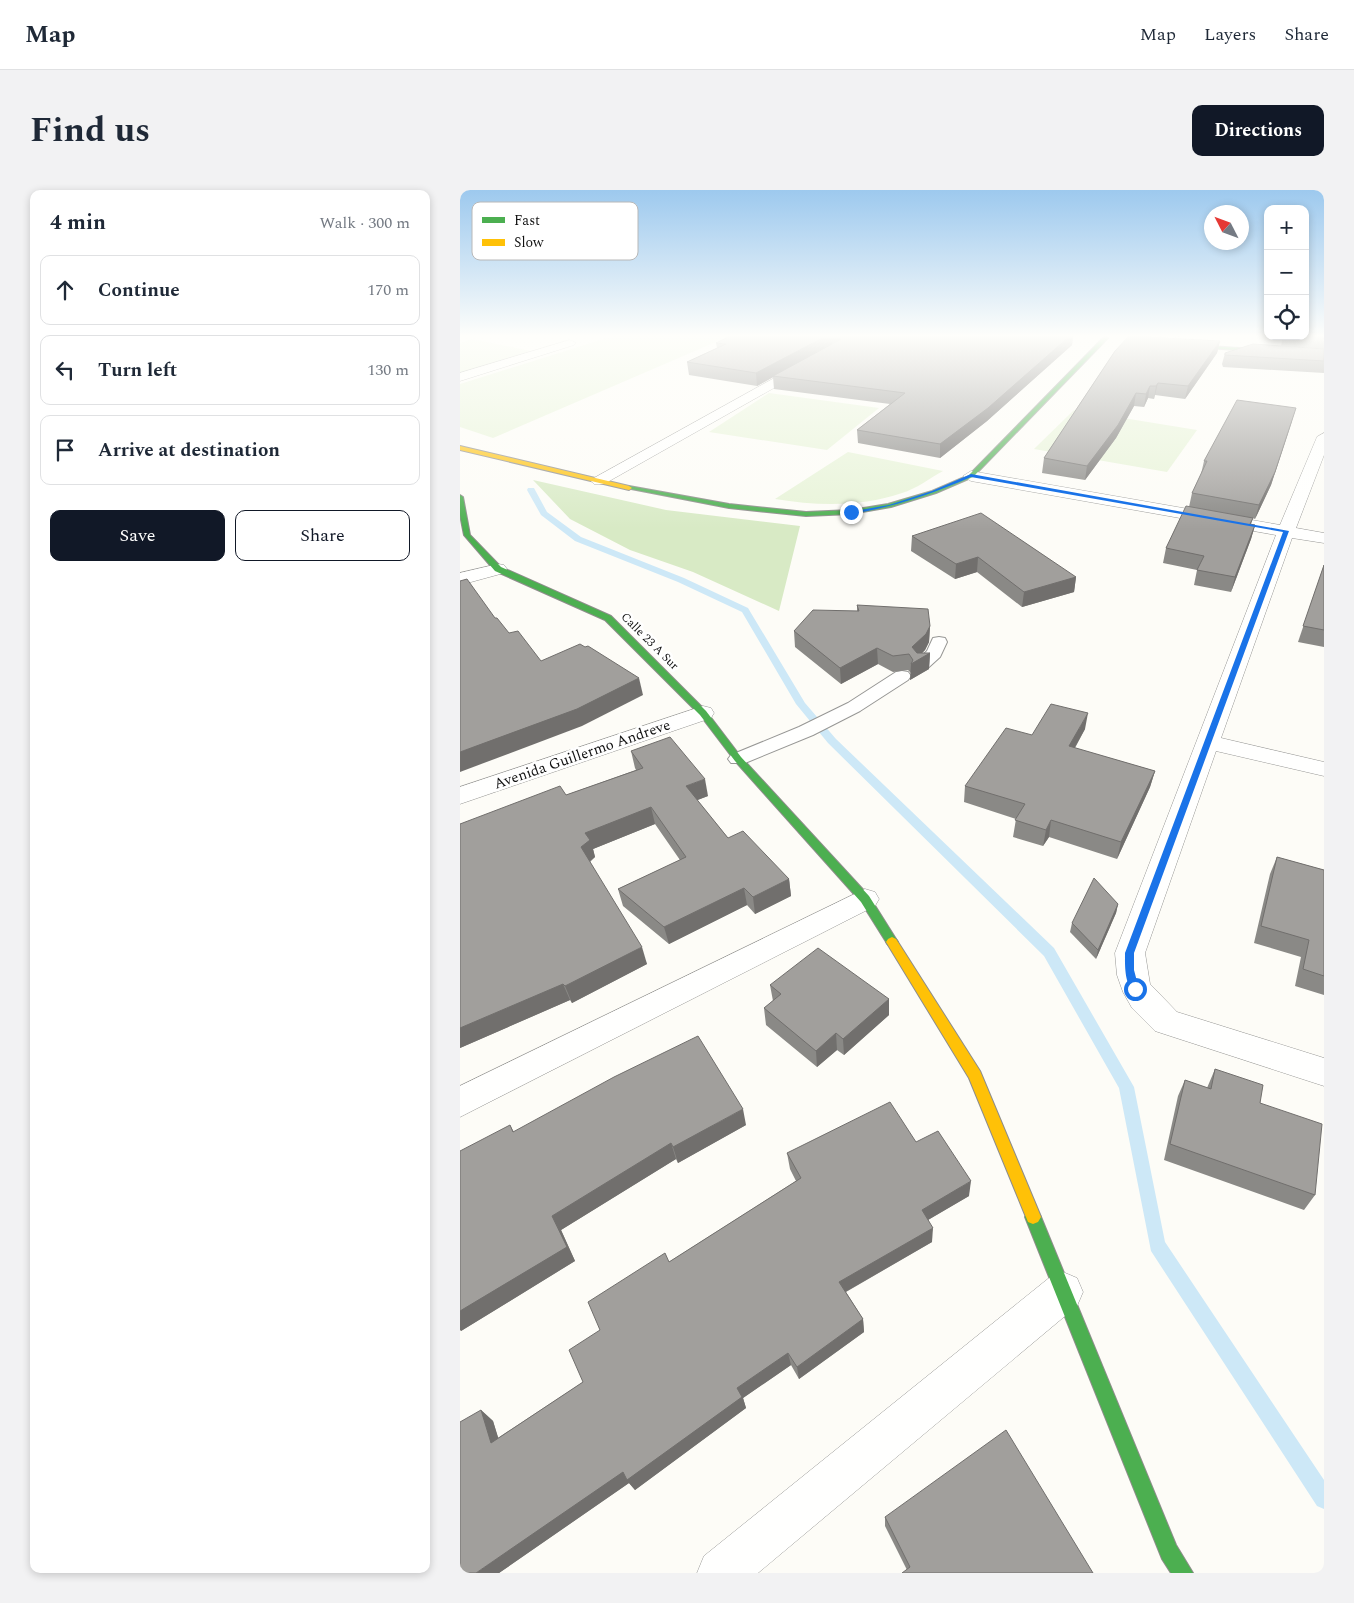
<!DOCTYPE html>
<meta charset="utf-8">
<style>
body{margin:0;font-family:Spectral,serif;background:#f2f2f3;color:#1f2937}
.controls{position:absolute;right:15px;top:15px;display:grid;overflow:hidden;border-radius:10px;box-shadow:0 2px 8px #0003}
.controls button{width:45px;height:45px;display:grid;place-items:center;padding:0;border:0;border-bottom:1px solid #e0e1e3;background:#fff;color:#1f2937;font:25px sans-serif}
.compass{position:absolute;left:744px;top:15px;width:45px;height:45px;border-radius:50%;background:#fff;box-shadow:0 2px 8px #0003;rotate:312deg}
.stop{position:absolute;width:15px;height:15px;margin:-11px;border:4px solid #1a73e8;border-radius:50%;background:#fff}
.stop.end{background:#1a73e8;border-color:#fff;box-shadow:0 1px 5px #0008}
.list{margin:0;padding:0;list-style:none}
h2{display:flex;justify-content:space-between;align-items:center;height:65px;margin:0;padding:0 20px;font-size:21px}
h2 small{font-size:16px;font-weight:400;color:#747a83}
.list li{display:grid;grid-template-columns:32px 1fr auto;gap:15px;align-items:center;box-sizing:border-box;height:70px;margin:0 10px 10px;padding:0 10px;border:1px solid #e0e1e3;border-radius:10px}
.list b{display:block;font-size:19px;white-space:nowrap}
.list em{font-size:16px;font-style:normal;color:#747a83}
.actions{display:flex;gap:10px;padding:15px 20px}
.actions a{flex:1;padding:11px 0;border:1px solid #111827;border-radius:10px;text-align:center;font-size:18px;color:#111827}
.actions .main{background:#111827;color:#fff}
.icon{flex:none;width:28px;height:28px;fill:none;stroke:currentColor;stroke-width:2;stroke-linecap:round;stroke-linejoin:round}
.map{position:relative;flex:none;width:864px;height:1383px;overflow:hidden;border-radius:10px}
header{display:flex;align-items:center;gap:30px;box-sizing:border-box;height:70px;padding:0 25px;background:#fff;border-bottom:1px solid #e0e1e3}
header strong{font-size:24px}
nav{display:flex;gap:28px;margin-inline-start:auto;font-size:18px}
.intro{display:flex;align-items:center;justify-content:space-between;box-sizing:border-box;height:120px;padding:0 30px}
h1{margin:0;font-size:35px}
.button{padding:12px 22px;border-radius:10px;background:#111827;color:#fff;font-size:18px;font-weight:700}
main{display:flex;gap:30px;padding:0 30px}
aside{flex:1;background:#fff;border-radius:10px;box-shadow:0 2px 8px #0003}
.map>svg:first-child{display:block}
.green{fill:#e7f3d7}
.forest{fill:#d8eac5}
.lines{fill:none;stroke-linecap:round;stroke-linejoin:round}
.stream{fill:#cde8f7;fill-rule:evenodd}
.lane-casing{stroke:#979795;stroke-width:2}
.street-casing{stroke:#979795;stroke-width:1}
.fast-casing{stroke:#8e8d8b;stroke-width:2}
.slow-casing{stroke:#8e8d8b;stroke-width:2}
.lane{fill:#fffffe;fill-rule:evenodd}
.street{fill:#fffffe;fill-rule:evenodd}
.fast{fill:#4caf50;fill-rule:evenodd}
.slow{fill:#ffc107;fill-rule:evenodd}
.wall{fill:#8a8986}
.shaded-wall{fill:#716f6d}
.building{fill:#a19f9c;stroke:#716f6d}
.route{fill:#1a73e8}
.labels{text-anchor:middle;stroke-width:5;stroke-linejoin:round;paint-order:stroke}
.far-street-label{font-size:12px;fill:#111;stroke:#fff}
.street-label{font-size:15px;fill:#111;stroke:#fff}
.key{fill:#fff;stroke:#b8b8b8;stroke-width:1}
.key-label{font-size:14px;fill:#111}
</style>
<header>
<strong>Map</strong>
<nav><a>Map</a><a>Layers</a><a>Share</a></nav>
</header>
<div class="intro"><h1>Find us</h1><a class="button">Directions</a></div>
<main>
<aside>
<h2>4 min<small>Walk · 300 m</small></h2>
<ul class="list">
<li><svg class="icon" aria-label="ahead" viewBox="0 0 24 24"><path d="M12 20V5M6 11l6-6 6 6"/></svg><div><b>Continue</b></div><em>170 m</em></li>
<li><svg class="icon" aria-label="left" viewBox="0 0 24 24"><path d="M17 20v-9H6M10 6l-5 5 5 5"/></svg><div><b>Turn left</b></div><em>130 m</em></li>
<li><svg class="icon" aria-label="arrive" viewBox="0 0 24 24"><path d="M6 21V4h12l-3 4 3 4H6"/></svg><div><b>Arrive at destination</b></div></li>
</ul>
<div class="actions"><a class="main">Save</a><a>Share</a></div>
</aside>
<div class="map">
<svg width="864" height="1383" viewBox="0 0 864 1383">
<rect width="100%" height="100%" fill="#fdfcf7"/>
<g class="green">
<polygon points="156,145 272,145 33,248 0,237 0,194"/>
<polygon points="12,149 71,161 0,183 0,153"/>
<polygon points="309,203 419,218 367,260 249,242"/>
<polygon points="614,220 737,240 707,282 574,259"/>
<path d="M388,262L483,281C470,288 456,299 442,303C401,317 358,316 315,309Z"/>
</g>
<polygon class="forest" points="73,290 206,320 340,336 319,421 233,382 170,360 110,329"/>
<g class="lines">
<polygon class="stream" points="68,298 74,298 87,322 121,347 224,388 288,418 345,513 376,549 594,758 674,897 705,1052 864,1290 864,1319 857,1316 691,1061 659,898 584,766 368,553 336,514 282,422 218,392 115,351 81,325 67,300"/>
<g class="lane-casing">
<g id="lane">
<polygon points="479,447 485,448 487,452 480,467 469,477 457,477 454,473 467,461 473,448"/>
<polygon points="442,481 448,482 451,486 448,490 400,521 353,545 285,573 271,573 268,569 271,565 339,537 388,513 436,482"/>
</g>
</g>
<g class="street-casing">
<g id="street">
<polygon points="704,145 721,145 692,156 686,153"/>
<polygon points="110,150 116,153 114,155 0,191 0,183"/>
<polygon points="347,170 351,171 353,174 351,177 144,294 134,294 131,291 134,288"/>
<polygon points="864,243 864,265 836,338 864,343 864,353 832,348 761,548 864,572 864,586 756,561 685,763 690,794 717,822 864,868 864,896 695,841 672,818 663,802 657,785 655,763 816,345 511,291 503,286 511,281 820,335 857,247"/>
<polygon points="38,374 44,375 47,379 44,383 0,395 0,383"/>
<polygon points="243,516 251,518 254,523 251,528 0,614 0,597"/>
<polygon points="405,699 415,702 419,709 415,716 0,927 0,896"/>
<polygon points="603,1082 617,1088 623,1102 617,1116 298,1383 237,1383 244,1366 589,1088"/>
</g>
</g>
<g class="fast-casing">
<g id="fast">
<polygon points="644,147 648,148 513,287 476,303 431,317 391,324 346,326 269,318 166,298 169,296 269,314 346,322 391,320 428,314 472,301 509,285"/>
<polygon points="721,154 864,164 864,166 719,156"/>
<polygon points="0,305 3,307 10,345 41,377 151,426 246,521 281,567 409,706 436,749 438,752 436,755 428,755 401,712 275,571 240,525 145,430 35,381 4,345 0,325"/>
<polygon points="573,1020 578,1022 581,1027 716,1355 733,1383 711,1383 702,1369 565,1027 568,1022"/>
</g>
</g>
<g class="slow-casing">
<g id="slow">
<polygon points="0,256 169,296 172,298 169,300 0,260"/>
<polygon points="432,747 436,749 520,881 581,1027 578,1032 573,1034 568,1032 509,888 428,755 426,752 428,749"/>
</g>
</g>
<use href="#lane" class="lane"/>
<use href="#street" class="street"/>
<use href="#fast" class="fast"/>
<use href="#slow" class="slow"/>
</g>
<g class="wall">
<polygon points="272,145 613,145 612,155 527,231 480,268 398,253 397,240 430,214 314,199 313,187 297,196 229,185 227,172 257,158 256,153"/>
<polygon points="864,145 864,159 821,156 823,146"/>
<polygon points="760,151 757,163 725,209 695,205 694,209 688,208 684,217 674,216 656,248 625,290 582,283 584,268 655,161"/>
<polygon points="864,159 864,183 763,177 762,174 765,163"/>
<polygon points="832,231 811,295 795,329 793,328 791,334 795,335 791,349 771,402 734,395 737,380 703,373 706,358 729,317 732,303 741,284 744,271"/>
<polygon points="452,346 616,387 614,402 562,417 517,382 495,389 451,361"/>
<polygon points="864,375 864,457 838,452"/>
<polygon points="397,415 470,436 469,452 465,460 462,463 470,463 469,479 450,490 451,483 448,480 433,482 418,474 381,494 335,457 334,441 397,421"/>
<polygon points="625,539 615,558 695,581 690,597 657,669 589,647 583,656 553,647 556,629 504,612 505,596 572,545"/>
<polygon points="171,561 248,606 237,610 268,648 329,689 331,706 295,724 287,715 209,754 163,716 158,699 220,670 195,634 133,659 135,667 130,672 187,774 112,813 110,810 0,858 0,634 106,605 176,580 175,578"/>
<polygon points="817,667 864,680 864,805 835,796 841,767 794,753 810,684"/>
<polygon points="658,714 656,723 636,769 610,742 612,733"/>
<polygon points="310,795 429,809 429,825 384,865 377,860 357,877 306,835 304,818 313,811"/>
<polygon points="755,879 800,913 855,1005 844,1020 704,970 718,906 725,890 747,898"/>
<polygon points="50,935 54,942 286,935 218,973 216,969 101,1040 115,1071 1,1141"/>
<polygon points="456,952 509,1006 468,1030 472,1052 386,1102 403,1129 404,1142 339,1189 331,1175 283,1208 286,1218 175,1300 169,1293 39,1383 21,1220 33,1231 38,1248 123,1192 140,1140 209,1072 336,991 330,979 327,963"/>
<polygon points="425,1327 633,1383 447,1380 425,1336"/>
</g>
<g class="shaded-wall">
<polygon points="368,145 381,145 381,150 297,196 296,183"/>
<polygon points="611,145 613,145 612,155 527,231 480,268 480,254"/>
<polygon points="760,151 757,163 725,209 728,196"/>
<polygon points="698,193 694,209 696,196"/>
<polygon points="690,196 688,208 684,217 686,204"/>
<polygon points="676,203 674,216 656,248 625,290 627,276"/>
<polygon points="836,218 811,295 795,329 799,315"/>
<polygon points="795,335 791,349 771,402 775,387"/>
<polygon points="518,367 517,382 495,389 496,374"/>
<polygon points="616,387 614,402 562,417 564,402"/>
<polygon points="470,436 469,452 465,460 453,472 452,457"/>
<polygon points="417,458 418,474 381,494 380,478"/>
<polygon points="470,463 469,479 450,490 451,474"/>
<polygon points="179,488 183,505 122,536 0,582 0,562"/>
<polygon points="628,523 625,539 606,573 609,556"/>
<polygon points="695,581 690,597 657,669 661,652"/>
<polygon points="245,589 248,606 230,613 226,596"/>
<polygon points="191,617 195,634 133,659 135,667 126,674 121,657 125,643"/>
<polygon points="591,630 589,647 583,656 586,640"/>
<polygon points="329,689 331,706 295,724 293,707"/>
<polygon points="284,698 287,715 209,754 204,737"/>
<polygon points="658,714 656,723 636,769 638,760"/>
<polygon points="182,757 187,774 112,813 105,796"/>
<polygon points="103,794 110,810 0,858 0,838"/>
<polygon points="429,809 429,825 384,865 383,849"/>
<polygon points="376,843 377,860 357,877 356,861"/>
<polygon points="283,919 286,935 218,973 213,957"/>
<polygon points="211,953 216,969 101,1040 115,1071 1,1141 0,1140 0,1121 92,1026"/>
<polygon points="511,991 509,1006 461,1034 462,1020"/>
<polygon points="473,1038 472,1052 380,1105 379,1092"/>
<polygon points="403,1129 404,1142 339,1189 337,1177"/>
<polygon points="328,1163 331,1175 283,1208 286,1218 175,1300 169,1293 39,1383 16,1383 277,1198"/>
<polygon points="21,1220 33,1231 43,1263 31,1253"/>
</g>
<g class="building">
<polygon points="272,145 368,145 296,183 227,172 266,154 256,153"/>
<polygon points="386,145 611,145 528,218 480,254 397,240 445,203 313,186 385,147"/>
<polygon points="845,145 864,145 864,148 843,146 845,146"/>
<polygon points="669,146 760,151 728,196 698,193 696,196 690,196 686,204 676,203 658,235 627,276 584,268 655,161"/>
<polygon points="793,154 864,159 864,171 765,165 765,163"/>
<polygon points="777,210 836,218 815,282 799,315 732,303 747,271 744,271"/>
<polygon points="726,316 793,328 790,334 795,335 775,387 737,380 744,366 706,358"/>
<polygon points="521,323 616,387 564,402 518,367 496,374 452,346"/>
<polygon points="864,375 864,440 843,436"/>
<polygon points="7,389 35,428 37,428 49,443 58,441 81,471 120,454 125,457 128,456 179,488 117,519 0,562 0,391"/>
<polygon points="397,415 468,419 470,436 466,444 452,457 457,463 470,463 451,474 453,470 449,464 433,466 417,458 380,478 334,441 353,420 399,421"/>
<polygon points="591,514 628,523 609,556 695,581 661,652 591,630 586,640 555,630 565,614 505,596 546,538 572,545"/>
<polygon points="210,547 245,589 226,596 268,648 283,641 329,689 293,707 284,698 204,737 158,699 226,667 191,617 125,643 130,650 121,657 182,757 105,796 103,794 0,838 0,634 100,596 106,605 183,578 171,561"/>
<polygon points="817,667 864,680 864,786 843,779 849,750 801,736"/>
<polygon points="634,688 658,714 638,760 612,733"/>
<polygon points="358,758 429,809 383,849 376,843 356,861 304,818 321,804 310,795"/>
<polygon points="238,846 283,919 213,957 211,953 92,1026 107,1057 0,1121 0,961 50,935 53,942 154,887"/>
<polygon points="755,879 803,895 800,913 862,934 855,1005 710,954 725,890 751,899"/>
<polygon points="430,912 456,952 478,941 511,991 462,1020 473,1038 379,1092 403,1129 337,1177 328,1163 277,1198 282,1207 167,1290 163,1282 16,1383 0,1383 0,1232 21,1220 31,1253 123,1192 109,1160 140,1140 128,1112 205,1063 209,1072 341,988 327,963"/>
<polygon points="546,1240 633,1383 442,1383 450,1377 425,1327"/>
</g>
<linearGradient id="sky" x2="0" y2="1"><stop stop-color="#9dc9ee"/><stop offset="0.43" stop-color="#fefefb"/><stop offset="1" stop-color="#fefefb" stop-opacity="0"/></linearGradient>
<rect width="864" height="339" fill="url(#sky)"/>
<path class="route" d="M511,284L829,341L674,763V780L679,799L675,802C664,796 665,774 665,763L823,342L511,287C472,304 434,317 391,324L389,322L429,315L472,301Z"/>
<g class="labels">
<g class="far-street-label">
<text transform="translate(190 451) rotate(45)" y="4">Calle 23 A Sur</text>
</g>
<g class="street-label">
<text transform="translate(122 564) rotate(-19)" y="5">Avenida Guillermo Andreve</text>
</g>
</g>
<rect x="12" y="12" width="166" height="58" rx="8" class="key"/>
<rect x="22" y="27" width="23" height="6" fill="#4caf50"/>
<rect x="22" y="49" width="23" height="7" fill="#ffc107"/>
<g class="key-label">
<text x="54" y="35">Fast</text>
<text x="54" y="57">Slow</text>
</g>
</svg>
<div class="controls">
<button>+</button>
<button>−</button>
<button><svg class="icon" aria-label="locate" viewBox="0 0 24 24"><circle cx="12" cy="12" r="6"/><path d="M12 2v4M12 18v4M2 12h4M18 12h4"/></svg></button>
</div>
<svg class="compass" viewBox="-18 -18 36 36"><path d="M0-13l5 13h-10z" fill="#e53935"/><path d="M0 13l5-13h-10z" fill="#747a83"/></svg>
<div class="stop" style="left:675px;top:799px"></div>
<div class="stop end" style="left:391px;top:322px"></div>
</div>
</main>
